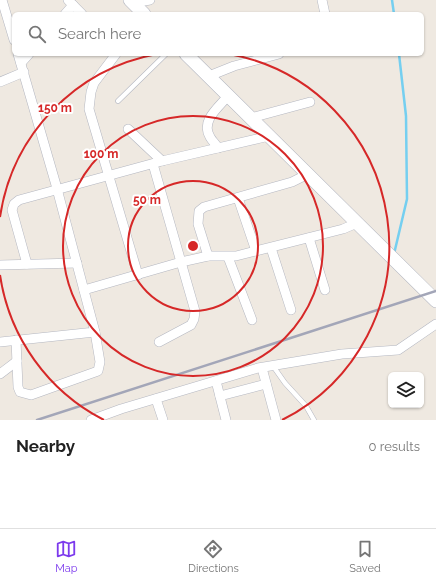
<!DOCTYPE html>
<style>
body{margin:0;font-family:Raleway,sans-serif;background:#f6f6f6;color:#222}
.controls{position:absolute;right:12px;bottom:12px;display:grid;overflow:hidden;border-radius:6px;box-shadow:0 1px 3px #0004}
.controls button{width:36px;height:36px;display:grid;place-items:center;padding:0;border:0;border-bottom:1px solid #e0e0e0;background:#fff;color:#222;font:20px sans-serif}
.list{margin:0;padding:0;list-style:none}
h2{display:flex;justify-content:space-between;align-items:center;height:52px;margin:0;padding:0 16px;font-size:17px}
h2 small{font-size:13px;font-weight:400;color:#767676}
.icon{flex:none;width:22px;height:22px;fill:none;stroke:currentColor;stroke-width:2;stroke-linecap:round;stroke-linejoin:round}
.map{position:relative;flex:none;width:436px;height:420px;overflow:hidden}
.search{position:absolute;background:#fff;box-shadow:0 1px 3px #0004;left:12px;right:12px;top:12px;height:44px;display:flex;align-items:center;gap:10px;box-sizing:border-box;padding:0 14px;border-radius:6px;color:#767676;font-size:15px}
.sheet{height:108px;background:#fff}
nav{display:flex;justify-content:space-around;align-items:center;box-sizing:border-box;height:56px;border-top:1px solid #e0e0e0;background:#fff;font-size:11px;color:#767676}
nav a{display:grid;justify-items:center;gap:2px}
nav .on{color:#7c3aed}
.map>svg:first-child{display:block}
.lines{fill:none;stroke-linecap:round;stroke-linejoin:round}
.stream{stroke:#75cff0;stroke-width:2.5}
.service-casing{stroke:#b4b7c1;stroke-width:5.5}
.minor-casing{stroke:#b4b7c1;stroke-width:10}
.secondary-casing{stroke:#b4b7c1;stroke-width:14}
.service{stroke:#fff;stroke-width:4.5}
.minor{stroke:#fff;stroke-width:9}
.secondary{stroke:#fff;stroke-width:13}
.rail{stroke:#a3a6b8;stroke-width:2.5}
.ring{fill:none;stroke:#d62828;stroke-width:2}
.centre{fill:#d62828;stroke:#fff;stroke-width:2}
.ring-label{font-size:12px;text-anchor:middle;font-weight:bold;fill:#d62828;stroke:#fff;stroke-width:4;stroke-linejoin:round;paint-order:stroke}
</style>
<div class="map">
<svg width="436" height="420" viewBox="0 0 436 420">
<rect width="100%" height="100%" fill="#efe9e1"/>
<g class="lines">
<g class="stream">
<polyline points="392,0 394,14"/>
<polyline points="394,254 407,199 406,116 399,54"/>
</g>
<g class="service-casing">
<g id="service">
<polyline points="118,101 166,54"/>
<polyline points="273,366 285,383 306,406 314,420"/>
</g>
</g>
<g class="minor-casing">
<g id="minor">
<polyline points="2,0 14,40"/>
<polyline points="322,0 325,14"/>
<polyline points="133,3 150,0"/>
<polyline points="73,5 82,14"/>
<polyline points="65,14 73,5 68,0"/>
<polyline points="116,54 94,83 91,92 89,109 138,275"/>
<polyline points="21,63 29,54"/>
<polyline points="209,76 234,66 279,54"/>
<polyline points="0,82 24,72"/>
<polyline points="251,118 310,102"/>
<polyline points="128,129 162,161"/>
<path d="M218,148C216,144 212,141 210,137C200,121 219,107 228,96"/>
<polyline points="153,164 195,311 194,319 191,325 159,342"/>
<polyline points="238,198 256,251"/>
<polyline points="309,238 325,290"/>
<polyline points="271,248 291,310"/>
<polyline points="208,256 198,224 199,211 204,207 292,182 308,174"/>
<polyline points="228,257 252,320"/>
<polyline points="27,264 12,210 14,204 19,200 162,161 269,136"/>
<polyline points="0,265 77,263"/>
<polyline points="84,290 181,262 208,256 236,256 343,229 357,223"/>
<polyline points="16,340 18,387 20,392 31,395 98,371 100,362 95,332"/>
<polyline points="0,342 95,332 56,185 18,54"/>
<polyline points="262,368 276,420"/>
<polyline points="0,374 17,361"/>
<polyline points="216,381 226,420"/>
<polyline points="220,396 266,384"/>
<polyline points="156,399 163,420"/>
<polyline points="91,420 121,409 258,368 342,354 398,350 436,324"/>
</g>
</g>
<g class="secondary-casing">
<g id="secondary">
<polyline points="130,0 144,14"/>
<polyline points="186,54 436,301"/>
</g>
</g>
<use href="#service" class="service"/>
<use href="#minor" class="minor"/>
<use href="#secondary" class="secondary"/>
<polyline class="rail" points="37,420 436,291"/>
</g>
<g class="ring">
<circle cx="193" cy="246" r="65"/>
<circle cx="193" cy="246" r="130"/>
<path d="M104 420A195 195 0 0 1 0 275M0 217A195 195 0 0 1 157 54M229 54A195 195 0 0 1 282 420"/>
</g>
<circle cx="193" cy="246" r="6" class="centre"/>
<g class="ring-label">
<text x="55" y="112">150 m</text>
<text x="101" y="158">100 m</text>
<text x="147" y="204">50 m</text>
</g>
</svg>
<div class="controls">
<button><svg class="icon" aria-label="layers" viewBox="0 0 24 24"><path d="M12 4l9 5-9 5-9-5zM3 14l9 5 9-5"/></svg></button>
</div>
<div class="search"><svg class="icon" aria-label="search" viewBox="0 0 24 24"><circle cx="10" cy="10" r="6"/><path d="M15 15l6 6"/></svg>Search here</div>
</div>
<section class="sheet">
<h2>Nearby<small>0 results</small></h2>
<ul class="list">
</ul>
</section>
<nav>
<a class="on"><svg class="icon" aria-label="map" viewBox="0 0 24 24"><path d="M3 6l6-2 6 2 6-2v14l-6 2-6-2-6 2zM9 4v14M15 6v14"/></svg>Map</a>
<a><svg class="icon" aria-label="directions" viewBox="0 0 24 24"><path d="M12 3l9 9-9 9-9-9zM9 14v-3h6M13 9l2 2-2 2"/></svg>Directions</a>
<a><svg class="icon" aria-label="saved" viewBox="0 0 24 24"><path d="M7 4h10v16l-5-4-5 4z"/></svg>Saved</a>
</nav>
